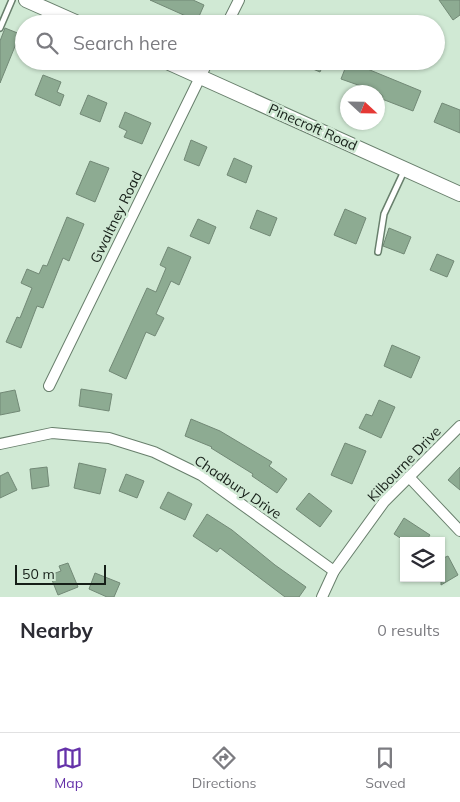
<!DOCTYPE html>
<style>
body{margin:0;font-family:Mulish,sans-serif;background:#f7f7f7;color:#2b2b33}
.controls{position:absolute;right:15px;bottom:15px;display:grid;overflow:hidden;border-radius:0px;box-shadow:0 1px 4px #0004}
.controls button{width:45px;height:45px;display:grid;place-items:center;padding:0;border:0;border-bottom:1px solid #e1e1e2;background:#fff;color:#2b2b33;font:25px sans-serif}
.compass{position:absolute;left:340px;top:85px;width:45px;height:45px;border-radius:50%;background:#fff;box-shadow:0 1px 4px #0004;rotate:112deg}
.scale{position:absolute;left:15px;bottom:12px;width:91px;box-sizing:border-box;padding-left:5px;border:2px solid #161f18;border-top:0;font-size:14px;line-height:18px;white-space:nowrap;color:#161f18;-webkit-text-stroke:4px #d0e9d4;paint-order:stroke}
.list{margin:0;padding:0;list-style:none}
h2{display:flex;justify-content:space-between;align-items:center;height:65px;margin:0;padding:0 20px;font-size:21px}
h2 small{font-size:16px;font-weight:400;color:#7c7c81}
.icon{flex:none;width:28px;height:28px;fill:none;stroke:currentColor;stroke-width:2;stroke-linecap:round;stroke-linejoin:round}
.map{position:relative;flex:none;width:460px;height:597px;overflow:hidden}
.search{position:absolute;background:#fff;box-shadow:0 1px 4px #0004;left:15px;right:15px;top:15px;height:55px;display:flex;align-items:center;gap:12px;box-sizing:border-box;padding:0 18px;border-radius:28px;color:#7c7c81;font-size:19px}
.sheet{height:135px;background:#fff}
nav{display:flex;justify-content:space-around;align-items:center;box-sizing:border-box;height:70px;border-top:1px solid #e1e1e2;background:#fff;font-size:14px;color:#7c7c81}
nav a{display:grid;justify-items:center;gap:2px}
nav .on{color:#6532a9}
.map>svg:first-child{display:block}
.building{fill:#8dab92;stroke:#728976}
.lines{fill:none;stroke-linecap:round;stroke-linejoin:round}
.lane-casing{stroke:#687f6c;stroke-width:8}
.street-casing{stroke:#687f6c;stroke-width:12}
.secondary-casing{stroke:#687f6c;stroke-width:16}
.lane{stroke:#fff;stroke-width:5}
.street{stroke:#fff;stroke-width:10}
.secondary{stroke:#fff;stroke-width:14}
.labels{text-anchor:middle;stroke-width:5;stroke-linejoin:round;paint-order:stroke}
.street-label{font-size:14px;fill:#161f18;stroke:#d0e9d4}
</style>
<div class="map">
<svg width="460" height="597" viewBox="0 0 460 597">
<rect width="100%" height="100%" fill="#d0e9d4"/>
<g class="building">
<polygon points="150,0 193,0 204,5 197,21"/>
<polygon points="439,0 460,0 460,15 453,20"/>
<polygon points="5,28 20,34 0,83 0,41"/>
<polygon points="294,61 325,61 320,72"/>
<polygon points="348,61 421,91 413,111 382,99 383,96 378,92 341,79"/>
<polygon points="43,75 61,82 57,92 64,95 60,106 35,95"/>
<polygon points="88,95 107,103 100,122 80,114"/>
<polygon points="442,103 460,110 460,133 434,122"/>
<polygon points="125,112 151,123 142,144 124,137 127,131 119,127"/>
<polygon points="191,140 207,147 199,166 184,160"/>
<polygon points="234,158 252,166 246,183 227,175"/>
<polygon points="90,161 109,168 95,202 76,194"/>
<polygon points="345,209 366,218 356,244 334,235"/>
<polygon points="257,210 277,218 270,236 250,228"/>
<polygon points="67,217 84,224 69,261 63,258 43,308 37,306 21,348 6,342 17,317 20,318 32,288 21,283 27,269 39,274 43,265 47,266"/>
<polygon points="198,219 216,227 209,244 190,236"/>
<polygon points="389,228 411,237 404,254 383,246"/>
<polygon points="168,247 191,257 179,285 171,281 156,314 164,318 155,336 146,332 126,379 109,371 147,288 156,292 166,268 160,265"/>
<polygon points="437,254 454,261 447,277 430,270"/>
<polygon points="392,345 420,357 411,378 384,366"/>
<polygon points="81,389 112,394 109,411 79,406"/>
<polygon points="15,390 20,411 0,415 0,393"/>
<polygon points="379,400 395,407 381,438 359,428 366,414 372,416"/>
<polygon points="191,419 220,431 272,462 269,466 287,479 277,493 252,476 253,474 211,448 212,447 185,436"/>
<polygon points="345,443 366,451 352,484 331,475"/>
<polygon points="79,463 106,469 100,494 74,488"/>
<polygon points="47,467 49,486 32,489 30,469"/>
<polygon points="460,467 460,490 448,480"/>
<polygon points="8,472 17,490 0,498 0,476"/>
<polygon points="126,474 144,481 137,498 119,491"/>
<polygon points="168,492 192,504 185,520 160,508"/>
<polygon points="309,493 332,511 320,527 296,509"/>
<polygon points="207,514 232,530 275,565 306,587 299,597 285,597 220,548 217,552 193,536"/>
<polygon points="404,518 430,535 426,541 405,541 394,534"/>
<polygon points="448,556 458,575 441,585 441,559"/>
<polygon points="68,563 78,587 58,595 50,575 61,571 59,566"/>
<polygon points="95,573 120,583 114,597 107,597 89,589"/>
</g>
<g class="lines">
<g class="lane-casing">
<g id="lane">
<polyline points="0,28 12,0"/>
<polyline points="378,252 384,214 405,169"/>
</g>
</g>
<g class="street-casing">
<g id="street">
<polyline points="227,24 239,0"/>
<polyline points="49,386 208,61"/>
<polyline points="0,444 52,433 109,438 154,452 201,475 334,571"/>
<polyline points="409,477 460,531"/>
<polyline points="322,597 334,571 384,502 460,426"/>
</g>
</g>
<g class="secondary-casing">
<g id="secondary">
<polyline points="26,0 80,24"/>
<polyline points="165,61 460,194"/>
</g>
</g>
<use href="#lane" class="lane"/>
<use href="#street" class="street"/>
<use href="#secondary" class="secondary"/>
</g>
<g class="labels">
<g class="street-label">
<text transform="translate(313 127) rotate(24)" y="5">Pinecroft Road</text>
<text transform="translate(116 217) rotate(-64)" y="5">Gwaltney Road</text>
<text transform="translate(404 464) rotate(-46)" y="5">Kilbourne Drive</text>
<text transform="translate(238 487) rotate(34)" y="5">Chadbury Drive</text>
</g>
</g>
</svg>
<div class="controls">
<button><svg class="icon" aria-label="layers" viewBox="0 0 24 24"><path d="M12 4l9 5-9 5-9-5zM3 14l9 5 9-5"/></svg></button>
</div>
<svg class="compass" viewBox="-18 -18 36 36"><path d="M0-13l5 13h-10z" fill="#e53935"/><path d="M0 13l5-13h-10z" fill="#7c7c81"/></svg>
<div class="scale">50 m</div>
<div class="search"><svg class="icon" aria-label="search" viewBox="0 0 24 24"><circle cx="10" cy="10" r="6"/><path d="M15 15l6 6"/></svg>Search here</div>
</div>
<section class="sheet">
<h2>Nearby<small>0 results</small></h2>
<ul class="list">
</ul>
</section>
<nav>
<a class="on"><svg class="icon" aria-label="map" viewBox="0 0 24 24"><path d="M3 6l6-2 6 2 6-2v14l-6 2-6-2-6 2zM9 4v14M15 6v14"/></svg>Map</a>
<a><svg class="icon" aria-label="directions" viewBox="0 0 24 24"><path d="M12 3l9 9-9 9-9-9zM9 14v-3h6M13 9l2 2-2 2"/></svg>Directions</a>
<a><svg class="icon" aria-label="saved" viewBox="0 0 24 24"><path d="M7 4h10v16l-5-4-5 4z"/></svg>Saved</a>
</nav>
